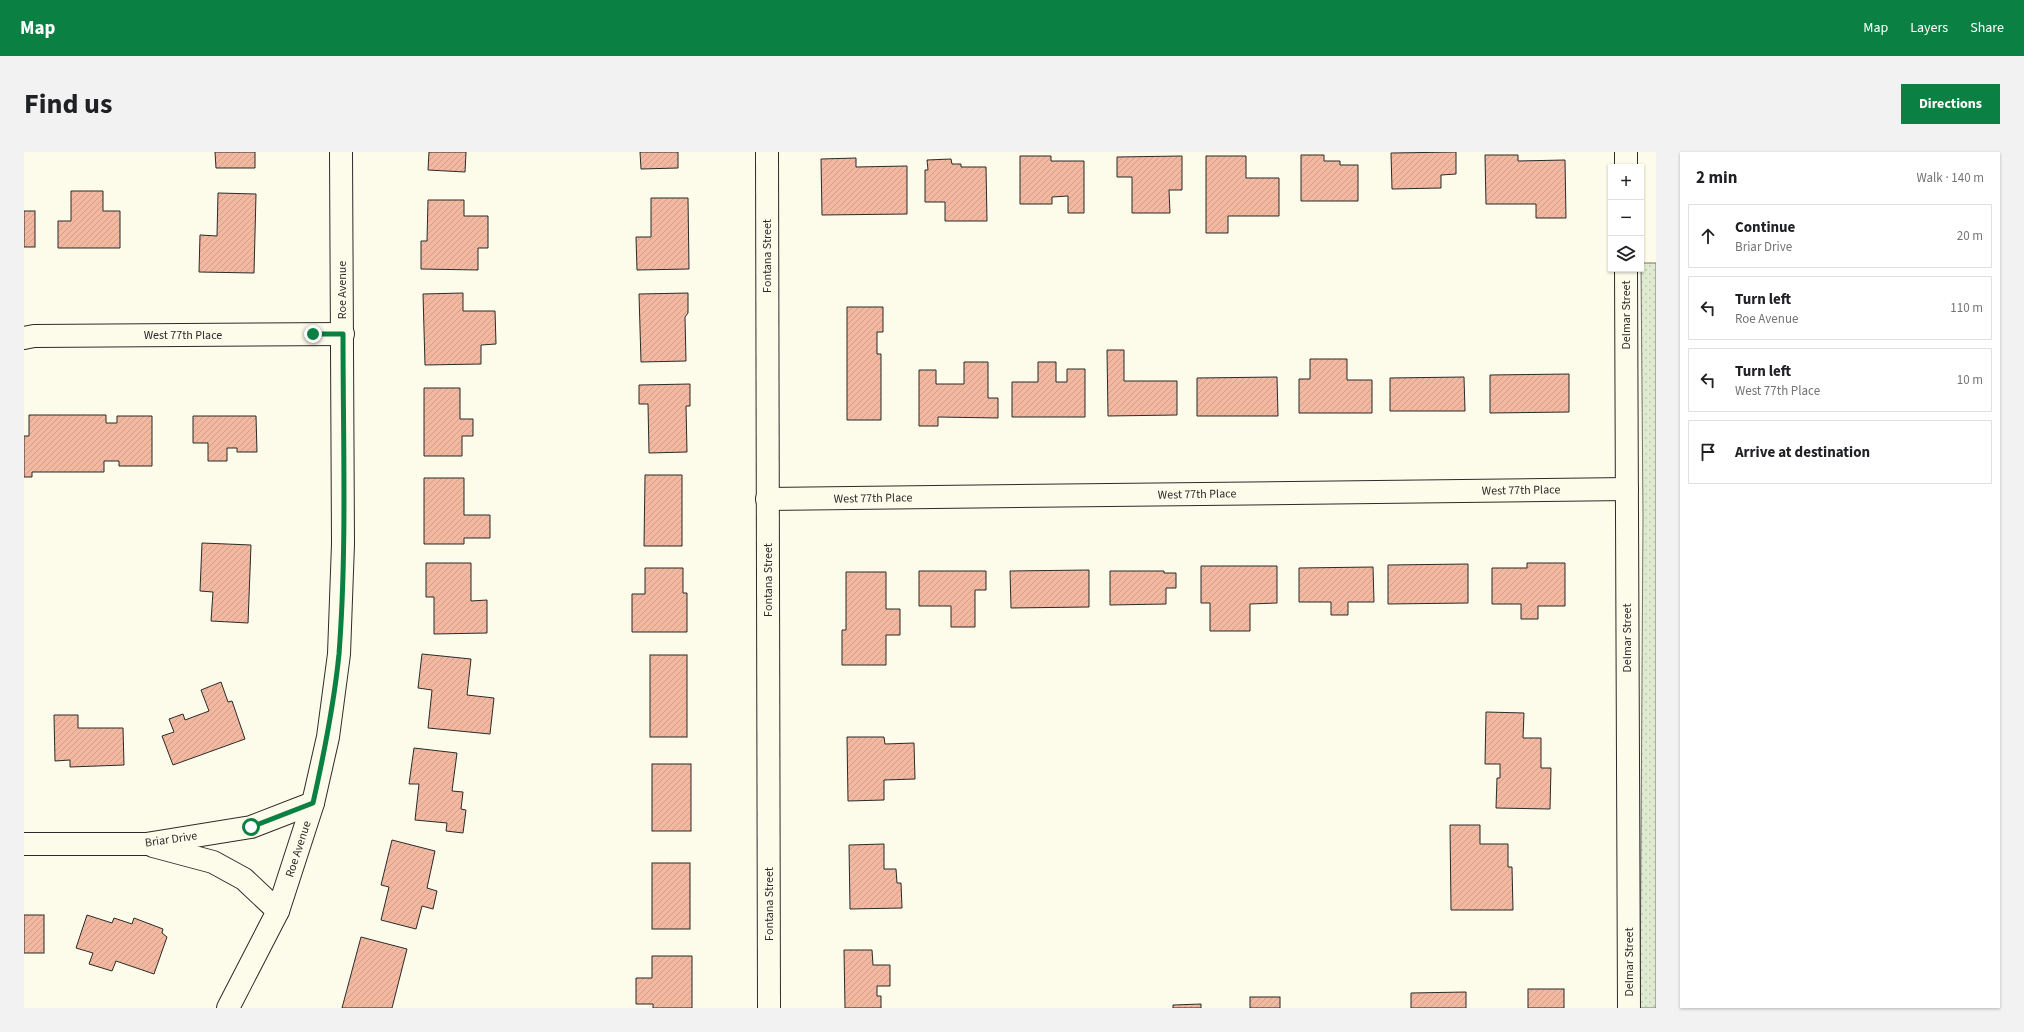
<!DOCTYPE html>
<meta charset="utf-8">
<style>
body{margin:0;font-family:"Source Sans 3",sans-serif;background:#f2f2f2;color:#202124}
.controls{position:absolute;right:12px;top:12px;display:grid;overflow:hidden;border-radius:0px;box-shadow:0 1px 3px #0004}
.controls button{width:36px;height:36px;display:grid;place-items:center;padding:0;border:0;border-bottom:1px solid #e0e0e0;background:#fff;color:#202124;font:20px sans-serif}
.stop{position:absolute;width:12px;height:12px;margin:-9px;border:3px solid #0b8043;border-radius:50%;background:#fff}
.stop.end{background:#0b8043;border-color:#fff;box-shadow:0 1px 4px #0008}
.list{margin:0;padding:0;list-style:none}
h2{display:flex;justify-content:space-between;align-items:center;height:52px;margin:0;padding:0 16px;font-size:17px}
h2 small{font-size:13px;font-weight:400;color:#757577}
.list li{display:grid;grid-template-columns:26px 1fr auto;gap:12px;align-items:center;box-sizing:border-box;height:64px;margin:0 8px 8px;padding:0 8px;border:1px solid #e0e0e0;border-radius:0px}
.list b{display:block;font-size:15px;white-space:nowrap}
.list p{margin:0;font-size:13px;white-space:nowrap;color:#757577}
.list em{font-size:13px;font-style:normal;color:#757577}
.icon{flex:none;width:22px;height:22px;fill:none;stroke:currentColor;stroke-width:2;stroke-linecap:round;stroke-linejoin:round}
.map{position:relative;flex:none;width:1632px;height:856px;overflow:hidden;border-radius:0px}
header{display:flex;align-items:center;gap:24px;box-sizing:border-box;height:56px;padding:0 20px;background:#0b8043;color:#fff}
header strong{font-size:19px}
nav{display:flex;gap:22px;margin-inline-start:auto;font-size:14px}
.intro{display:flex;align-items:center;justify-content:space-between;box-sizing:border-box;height:96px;padding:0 24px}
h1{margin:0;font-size:28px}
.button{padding:10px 18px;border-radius:0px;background:#0b8043;color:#fff;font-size:14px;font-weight:700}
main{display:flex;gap:24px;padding:0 24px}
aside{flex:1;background:#fff;border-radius:0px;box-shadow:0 1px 3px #0004}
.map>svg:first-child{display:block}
.grass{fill:url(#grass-dots);stroke:#74746e}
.building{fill:url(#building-hatch);stroke:#2b2b2b}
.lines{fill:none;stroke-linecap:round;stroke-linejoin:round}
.minor-casing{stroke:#2b2b2b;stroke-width:24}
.secondary-casing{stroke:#2b2b2b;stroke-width:24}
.minor{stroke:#fdfbea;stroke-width:22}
.secondary{stroke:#fdfbea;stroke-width:22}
.route{stroke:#0b8043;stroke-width:5}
.labels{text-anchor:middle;stroke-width:3;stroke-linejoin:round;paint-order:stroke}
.street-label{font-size:12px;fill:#2b2b2b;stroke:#fdfbea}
</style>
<header>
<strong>Map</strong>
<nav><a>Map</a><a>Layers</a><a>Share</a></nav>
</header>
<div class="intro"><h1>Find us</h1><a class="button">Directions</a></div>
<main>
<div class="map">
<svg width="1632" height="856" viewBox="0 0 1632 856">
<defs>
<pattern id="grass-dots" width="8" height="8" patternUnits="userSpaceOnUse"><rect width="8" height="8" fill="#deebd1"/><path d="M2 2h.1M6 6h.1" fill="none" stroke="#bfcab4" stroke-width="1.8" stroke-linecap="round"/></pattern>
<pattern id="building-hatch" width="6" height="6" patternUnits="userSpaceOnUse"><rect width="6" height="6" fill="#f2b8a0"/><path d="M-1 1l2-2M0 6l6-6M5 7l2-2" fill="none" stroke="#d09e8a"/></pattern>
</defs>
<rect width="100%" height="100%" fill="#fdfbea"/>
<polygon class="grass" points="1617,111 1632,111 1632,856 1616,856 1619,364"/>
<g class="building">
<polygon points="191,0 231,0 231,16 192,16"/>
<polygon points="405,0 442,0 441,20 404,18"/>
<polygon points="616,0 654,0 654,16 617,17"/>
<polygon points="1432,0 1432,22 1417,23 1417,36 1368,37 1367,1"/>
<polygon points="1277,3 1300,3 1300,9 1316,9 1316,13 1334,13 1334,49 1277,49"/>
<polygon points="1461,3 1494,3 1494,9 1541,8 1542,66 1512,66 1512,52 1462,52"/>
<polygon points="996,4 1027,4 1027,9 1060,9 1060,61 1044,61 1044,44 1028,45 1028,52 996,52"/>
<polygon points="1158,4 1158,38 1145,38 1146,61 1108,61 1108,25 1093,25 1093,5"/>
<polygon points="1182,4 1222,4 1222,26 1255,26 1255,64 1204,64 1204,81 1182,81"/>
<polygon points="832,6 832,15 883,14 883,62 798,63 797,7"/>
<polygon points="927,7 928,12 937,12 937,15 962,15 963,69 921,69 921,50 901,50 901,18 904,18 903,8"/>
<polygon points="47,39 79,39 79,59 96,59 96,96 34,96 34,69 47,69"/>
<polygon points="194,41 232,42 230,121 175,120 176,83 193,84"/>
<polygon points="627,46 664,46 665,117 613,118 612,85 627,85"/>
<polygon points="404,48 440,48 440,64 464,64 464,96 454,96 454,118 397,117 397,89 403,89"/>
<rect x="0" y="59" width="11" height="36"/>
<polygon points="439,141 439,159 471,159 472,192 457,193 457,212 401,213 399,142"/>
<polygon points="664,141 664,161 661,165 662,209 617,210 615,142"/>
<polygon points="823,155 859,155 859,180 853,180 853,202 857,202 857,268 823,268"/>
<polygon points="1083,198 1100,198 1100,229 1153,229 1153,263 1084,264"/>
<polygon points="1286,207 1323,207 1323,228 1348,228 1348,261 1275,261 1275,227 1286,227"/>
<polygon points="940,210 964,210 964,246 974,246 974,266 914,265 914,274 895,274 895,218 912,218 912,232 940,232"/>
<polygon points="1014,210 1032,210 1032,230 1043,230 1043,217 1061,217 1061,265 988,265 988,230 1014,230"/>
<polygon points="1545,222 1545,260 1466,261 1466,223"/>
<polygon points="1253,225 1254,264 1173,264 1173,226"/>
<polygon points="1440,225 1441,259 1366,259 1366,226"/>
<polygon points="666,232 666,254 662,254 663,300 625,301 624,252 615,252 615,233"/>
<polygon points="400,236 436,236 436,267 449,267 449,284 438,284 438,304 400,304"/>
<polygon points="5,263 82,263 82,271 93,271 93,264 128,264 128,314 95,314 95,309 80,309 80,320 8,320 8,325 0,325 0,284 5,284"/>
<polygon points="169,264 232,264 233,300 213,300 213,296 203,296 203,309 184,309 184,291 169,291"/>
<polygon points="621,323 658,323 658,394 620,394"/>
<polygon points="400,326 440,326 440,363 466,363 466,386 440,386 440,392 400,392"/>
<polygon points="178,391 227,393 224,471 187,469 189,440 176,439"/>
<polygon points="402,411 447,411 447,449 463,448 463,481 410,482 410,445 402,445"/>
<polygon points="1503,411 1541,411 1541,454 1514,454 1514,467 1497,467 1497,452 1468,452 1468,416 1503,416"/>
<polygon points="1444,412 1444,451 1364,452 1364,413"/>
<polygon points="1177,414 1253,414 1253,451 1226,452 1226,479 1186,479 1186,451 1177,451"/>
<polygon points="1349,415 1350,450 1324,450 1324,463 1307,463 1307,450 1275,450 1275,416"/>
<polygon points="621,416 659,416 659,441 663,441 663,480 608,480 608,442 621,442"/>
<polygon points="1065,418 1065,455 987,456 986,419"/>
<polygon points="895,419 962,419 962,438 951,438 951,475 927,475 927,454 895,454"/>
<polygon points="1086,419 1140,419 1140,421 1152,421 1152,436 1142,436 1142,452 1086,453"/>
<polygon points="822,420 862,420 862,457 876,457 876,483 862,483 862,513 818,513 818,478 822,478"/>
<polygon points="398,502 447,507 443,543 470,546 466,582 404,576 408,538 394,536"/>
<rect x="626" y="503" width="37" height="82"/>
<polygon points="197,530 204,550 208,549 221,587 149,613 138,584 150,580 145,567 159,562 161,568 185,559 177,538"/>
<polygon points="1462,560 1500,561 1499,586 1517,586 1517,616 1527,616 1526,657 1472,656 1473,626 1476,626 1476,612 1461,612"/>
<polygon points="30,563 54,563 54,576 99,576 100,613 46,615 46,608 31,609"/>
<polygon points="823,585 860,585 861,592 890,591 891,627 860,628 860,648 824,649"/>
<polygon points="390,596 433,601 428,639 439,640 437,657 442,658 439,681 422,679 423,671 391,668 395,632 385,632"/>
<rect x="628" y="612" width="39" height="67"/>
<polygon points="1426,673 1456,673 1456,692 1484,692 1484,715 1488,715 1489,758 1427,758"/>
<polygon points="368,688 411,699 403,736 413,739 409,757 398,754 392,777 357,768 365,735 357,733"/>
<polygon points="860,692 860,717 872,717 873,731 877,731 878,756 826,757 825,693"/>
<rect x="628" y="711" width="38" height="66"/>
<rect x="0" y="763" width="20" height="38"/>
<polygon points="63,763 88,771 90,766 108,772 110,766 139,777 138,781 143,785 130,822 92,809 88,819 65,812 69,801 52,796"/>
<polygon points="337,785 383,797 368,856 318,856"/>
<polygon points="820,798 848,798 849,813 866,813 866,834 853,834 853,844 857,844 857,856 821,856"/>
<polygon points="628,804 668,804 668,856 629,856 629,852 612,852 612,826 628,826"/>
<rect x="1504" y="837" width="36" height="19"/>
<polygon points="1442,840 1442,856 1387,856 1387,841"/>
<rect x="1226" y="845" width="30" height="11"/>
<polygon points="1177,852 1177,856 1149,856 1149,853"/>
</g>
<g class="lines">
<g class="minor-casing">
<g id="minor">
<polyline points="743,0 745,856"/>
<polyline points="1602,0 1602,15"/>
<polyline points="1602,117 1605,856"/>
<polyline points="0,186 10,184 319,182"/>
<polyline points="743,347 1603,337"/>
<polyline points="0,692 122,692 227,675 289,651"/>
<polyline points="129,694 189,710 220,727 254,759"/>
</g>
</g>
<g class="secondary-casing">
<polyline id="secondary" points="204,856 254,759 289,651 304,585 315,502 319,392 317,0"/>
</g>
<use href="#minor" class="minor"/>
<use href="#secondary" class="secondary"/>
</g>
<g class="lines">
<path class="route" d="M227,675L289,651C300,602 310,552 315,502C323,397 319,288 319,182H289"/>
</g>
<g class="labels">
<g class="street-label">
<text transform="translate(743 104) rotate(-90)" y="4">Fontana Street</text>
<text transform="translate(318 138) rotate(-90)" y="4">Roe Avenue</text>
<text transform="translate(1602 163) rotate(-90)" y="4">Delmar Street</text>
<text x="159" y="187">West 77th Place</text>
<text transform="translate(1497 338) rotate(-1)" y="4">West 77th Place</text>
<text transform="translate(1173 342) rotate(-1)" y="4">West 77th Place</text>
<text transform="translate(849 346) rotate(-1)" y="4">West 77th Place</text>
<text transform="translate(744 428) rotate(-90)" y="4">Fontana Street</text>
<text transform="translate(1603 486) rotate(-90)" y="4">Delmar Street</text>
<text transform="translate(147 687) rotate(-8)" y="4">Briar Drive</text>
<text transform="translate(274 697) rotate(-72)" y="4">Roe Avenue</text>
<text transform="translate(745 752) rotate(-90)" y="4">Fontana Street</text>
<text transform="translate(1605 810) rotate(-90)" y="4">Delmar Street</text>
</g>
</g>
</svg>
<div class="controls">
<button>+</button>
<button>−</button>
<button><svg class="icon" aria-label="layers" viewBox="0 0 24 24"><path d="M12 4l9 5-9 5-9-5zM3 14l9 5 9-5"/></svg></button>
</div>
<div class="stop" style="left:227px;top:675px"></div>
<div class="stop end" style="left:289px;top:182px"></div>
</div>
<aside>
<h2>2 min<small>Walk · 140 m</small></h2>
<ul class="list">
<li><svg class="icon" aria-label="ahead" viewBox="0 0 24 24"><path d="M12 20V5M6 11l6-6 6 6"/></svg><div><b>Continue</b><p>Briar Drive</p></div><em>20 m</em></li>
<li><svg class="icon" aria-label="left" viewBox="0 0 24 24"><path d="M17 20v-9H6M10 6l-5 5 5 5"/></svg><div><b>Turn left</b><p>Roe Avenue</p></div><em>110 m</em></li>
<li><svg class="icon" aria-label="left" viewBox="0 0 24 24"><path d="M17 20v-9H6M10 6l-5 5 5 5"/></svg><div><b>Turn left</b><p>West 77th Place</p></div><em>10 m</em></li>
<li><svg class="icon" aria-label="arrive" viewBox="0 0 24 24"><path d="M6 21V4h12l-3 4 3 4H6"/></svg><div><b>Arrive at destination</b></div></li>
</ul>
</aside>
</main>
